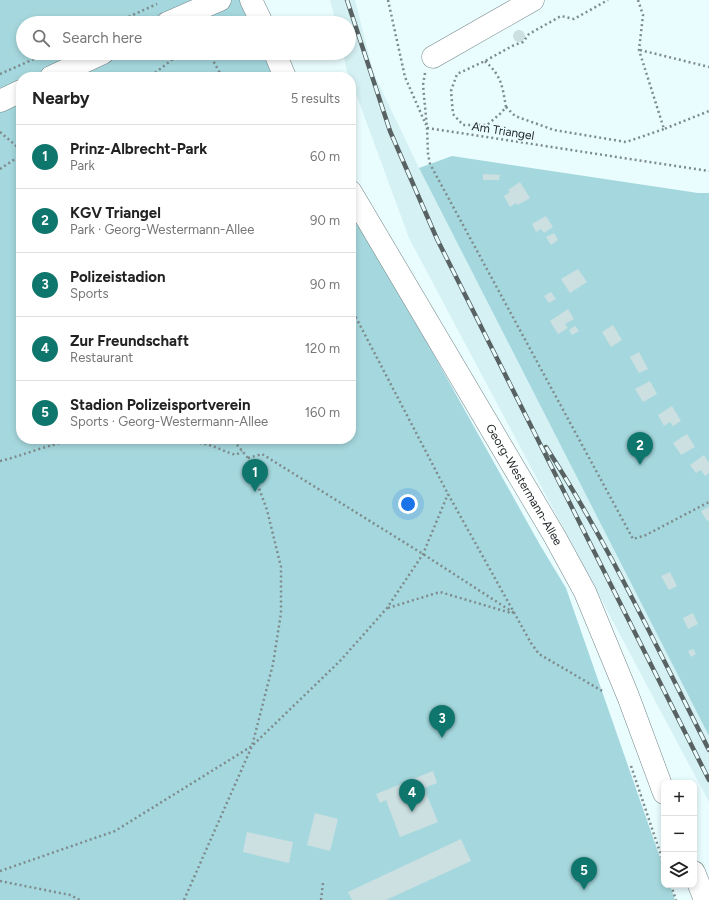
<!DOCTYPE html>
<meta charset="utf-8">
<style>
body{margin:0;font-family:Figtree,sans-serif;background:#f6f6f6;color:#222}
.controls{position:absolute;right:12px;bottom:12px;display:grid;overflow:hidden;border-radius:8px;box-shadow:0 2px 6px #0003}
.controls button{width:36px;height:36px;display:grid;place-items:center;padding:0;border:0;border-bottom:1px solid #e0e0e0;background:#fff;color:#222;font:20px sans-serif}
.you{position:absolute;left:408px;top:504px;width:14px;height:14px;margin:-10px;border:3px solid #fff;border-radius:50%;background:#1a73e8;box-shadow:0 0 0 6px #1a73e833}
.badge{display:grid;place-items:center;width:26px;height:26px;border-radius:50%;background:#0f766e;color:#fff;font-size:13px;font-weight:700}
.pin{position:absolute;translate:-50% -33px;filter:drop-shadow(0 1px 2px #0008)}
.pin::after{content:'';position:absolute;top:21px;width:14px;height:12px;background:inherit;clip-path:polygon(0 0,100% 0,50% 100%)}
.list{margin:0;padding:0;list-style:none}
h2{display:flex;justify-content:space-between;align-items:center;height:52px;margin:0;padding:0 16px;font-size:17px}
h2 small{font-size:13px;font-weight:400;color:#767676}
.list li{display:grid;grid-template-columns:26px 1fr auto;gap:12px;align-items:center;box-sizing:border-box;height:64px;padding:0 16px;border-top:1px solid #e0e0e0}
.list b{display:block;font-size:15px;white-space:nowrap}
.list p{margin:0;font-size:13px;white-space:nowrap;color:#767676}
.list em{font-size:13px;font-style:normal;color:#767676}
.icon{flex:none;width:22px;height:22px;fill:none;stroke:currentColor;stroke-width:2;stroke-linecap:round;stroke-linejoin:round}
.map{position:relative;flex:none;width:709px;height:900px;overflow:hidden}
.search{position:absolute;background:#fff;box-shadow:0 2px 6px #0003;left:16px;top:16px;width:340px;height:44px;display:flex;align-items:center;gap:10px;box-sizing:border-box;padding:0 14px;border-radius:22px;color:#767676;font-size:15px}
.panel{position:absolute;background:#fff;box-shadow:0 2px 6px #0003;left:16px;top:72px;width:340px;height:372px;border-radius:16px}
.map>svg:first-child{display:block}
.built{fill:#d5f1f4}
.green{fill:#a5d8de}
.building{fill:#ccdfe1}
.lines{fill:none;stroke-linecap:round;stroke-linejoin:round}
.minor-casing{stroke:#748587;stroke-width:23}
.major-casing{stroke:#748587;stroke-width:23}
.path{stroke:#7e8b8c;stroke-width:2.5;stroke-dasharray:2 3;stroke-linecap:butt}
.minor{stroke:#fff;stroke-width:22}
.major{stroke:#fff;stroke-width:22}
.rail-casing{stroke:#586263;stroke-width:4.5}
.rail{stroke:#e9fcfe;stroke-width:3;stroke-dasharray:9;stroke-linecap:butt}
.labels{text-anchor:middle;stroke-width:3;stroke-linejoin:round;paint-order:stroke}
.street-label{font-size:12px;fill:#1a2122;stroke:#e9fcfe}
</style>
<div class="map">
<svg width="709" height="900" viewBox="0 0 709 900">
<rect width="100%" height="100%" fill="#e9fcfe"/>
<polygon class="built" points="330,0 355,0 373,72 419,168 709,736 709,802 409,238 351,80 351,77 350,77 347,71 343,53 349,53 349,23 336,23"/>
<g class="green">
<polygon points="0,0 244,0 252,23 23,23 23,53 266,53 279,77 21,77 21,439 351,439 351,206 540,545 566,588 664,869 664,885 670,885 675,900 0,900"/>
<polygon points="452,156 698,193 709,193 709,736 419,168"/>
</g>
<g class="building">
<circle cx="519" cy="36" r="6"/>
<polygon points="483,174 500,175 499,180 483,180"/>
<polygon points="520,182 530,198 518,205 516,203 510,207 504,196 510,192 508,190"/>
<polygon points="546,216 553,227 544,233 541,229 536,232 532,224"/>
<polygon points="554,233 558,240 551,245 546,237"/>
<polygon points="578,269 587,282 570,293 561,279"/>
<polygon points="551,292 556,299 549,303 544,296"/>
<polygon points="568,309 574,319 565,324 568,328 558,334 550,321"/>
<polygon points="613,325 622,340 611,347 602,332"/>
<polygon points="575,326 579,331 572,335 569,330"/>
<polygon points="639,352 648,369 639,373 630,357"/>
<polygon points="650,381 657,394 643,402 635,389"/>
<polygon points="672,406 681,421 673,426 670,422 664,426 658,415"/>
<polygon points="687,434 695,447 681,455 673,443"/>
<polygon points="704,455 709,463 709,473 705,476 701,470 696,473 690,465"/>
<polygon points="709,507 709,520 707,521 701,511"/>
<polygon points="670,572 677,586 669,590 661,576"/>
<polygon points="693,613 698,624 688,629 683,618"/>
<polygon points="693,649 696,654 691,657 688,651"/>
<polygon points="433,771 437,783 424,788 438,822 400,837 386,800 380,803 376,794"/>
<polygon points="315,813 338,819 330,851 307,845"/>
<polygon points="247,832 293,842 289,863 243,852"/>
<polygon points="461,839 471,861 386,900 352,900 348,892"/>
</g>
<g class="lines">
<g class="minor-casing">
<g id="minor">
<polyline points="251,0 262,23"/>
<polyline points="275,53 285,77"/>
<polyline points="433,57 533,0"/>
<path id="s1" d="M351,192L555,537L585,592L628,696L664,793"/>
<polyline points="694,872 705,900"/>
</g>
</g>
<g class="major-casing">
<g id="major">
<polyline points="167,23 220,0"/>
<polyline points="51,77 103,53"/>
<polyline points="0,101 21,91"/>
</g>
</g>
<g class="path">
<polyline points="388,0 405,77 426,125"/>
<polyline points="638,0 643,15 639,50 664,129 709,111"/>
<polyline points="115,23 157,4"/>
<polyline points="640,50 709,67"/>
<polyline points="209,53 222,77"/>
<polyline points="121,58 133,53"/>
<path d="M485,61C502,77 502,85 506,107L501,113L487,125H463L453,114L451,91L457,74L485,61L514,45L523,42L529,34L561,16L574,19L608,0"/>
<polyline points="425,73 423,85 427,128 428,154 430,164 633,539 646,535 709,502"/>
<polyline points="0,74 48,53"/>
<polyline points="146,77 156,72 177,56 179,53"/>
<polyline points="506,107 515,116 554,130 626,142 664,129"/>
<polyline points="427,128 709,171"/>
<polyline points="0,132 21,150"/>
<polyline points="0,169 21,155"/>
<polyline points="351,308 448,494 531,643 539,654 604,692"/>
<path d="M196,439L200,443C214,445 222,451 236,455L242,451"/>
<polyline points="248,458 262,454 423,554 514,613"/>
<path d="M0,461C13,458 24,454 36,450C48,446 59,444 70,439"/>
<polyline points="388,608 440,592 511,613"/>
<polyline points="631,766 664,864"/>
<polyline points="0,871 115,831 252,746 340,661 387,608 423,554 448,494"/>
<polyline points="0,881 70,895 80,900"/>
<polyline points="671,885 676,900"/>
<polyline points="184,900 252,746 273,664 281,613 281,567 267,510 248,458 238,446 234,439"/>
<polyline points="321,900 323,883"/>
</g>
<use href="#minor" class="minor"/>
<use href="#major" class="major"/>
<g class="rail-casing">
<g id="rail">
<polyline points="347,0 390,131 437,239 709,780"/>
<path d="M546,447C608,543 657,648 709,750"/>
</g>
</g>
<use href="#rail" class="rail"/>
</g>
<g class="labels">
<g class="street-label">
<text transform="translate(503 131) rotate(9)" y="4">Am Triangel</text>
<text dy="4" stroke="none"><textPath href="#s1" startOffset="340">Georg-Westermann-Allee</textPath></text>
</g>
</g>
</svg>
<div class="controls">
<button>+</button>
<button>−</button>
<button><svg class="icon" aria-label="layers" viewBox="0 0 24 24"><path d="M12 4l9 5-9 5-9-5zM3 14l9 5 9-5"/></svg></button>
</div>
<div class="you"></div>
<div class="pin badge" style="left:255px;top:492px">1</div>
<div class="pin badge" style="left:640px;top:465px">2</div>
<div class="pin badge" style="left:442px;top:738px">3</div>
<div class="pin badge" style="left:412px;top:812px">4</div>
<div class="pin badge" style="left:584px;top:890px">5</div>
<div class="search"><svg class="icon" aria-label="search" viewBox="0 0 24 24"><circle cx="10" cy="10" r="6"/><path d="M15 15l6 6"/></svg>Search here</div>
<section class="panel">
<h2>Nearby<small>5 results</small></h2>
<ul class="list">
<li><span class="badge">1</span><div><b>Prinz-Albrecht-Park</b><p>Park</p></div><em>60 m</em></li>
<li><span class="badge">2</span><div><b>KGV Triangel</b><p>Park · Georg-Westermann-Allee</p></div><em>90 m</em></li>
<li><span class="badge">3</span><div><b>Polizeistadion</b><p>Sports</p></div><em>90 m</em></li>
<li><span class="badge">4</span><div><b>Zur Freundschaft</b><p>Restaurant</p></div><em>120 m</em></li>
<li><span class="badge">5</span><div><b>Stadion Polizeisportverein</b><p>Sports · Georg-Westermann-Allee</p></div><em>160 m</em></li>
</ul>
</section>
</div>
